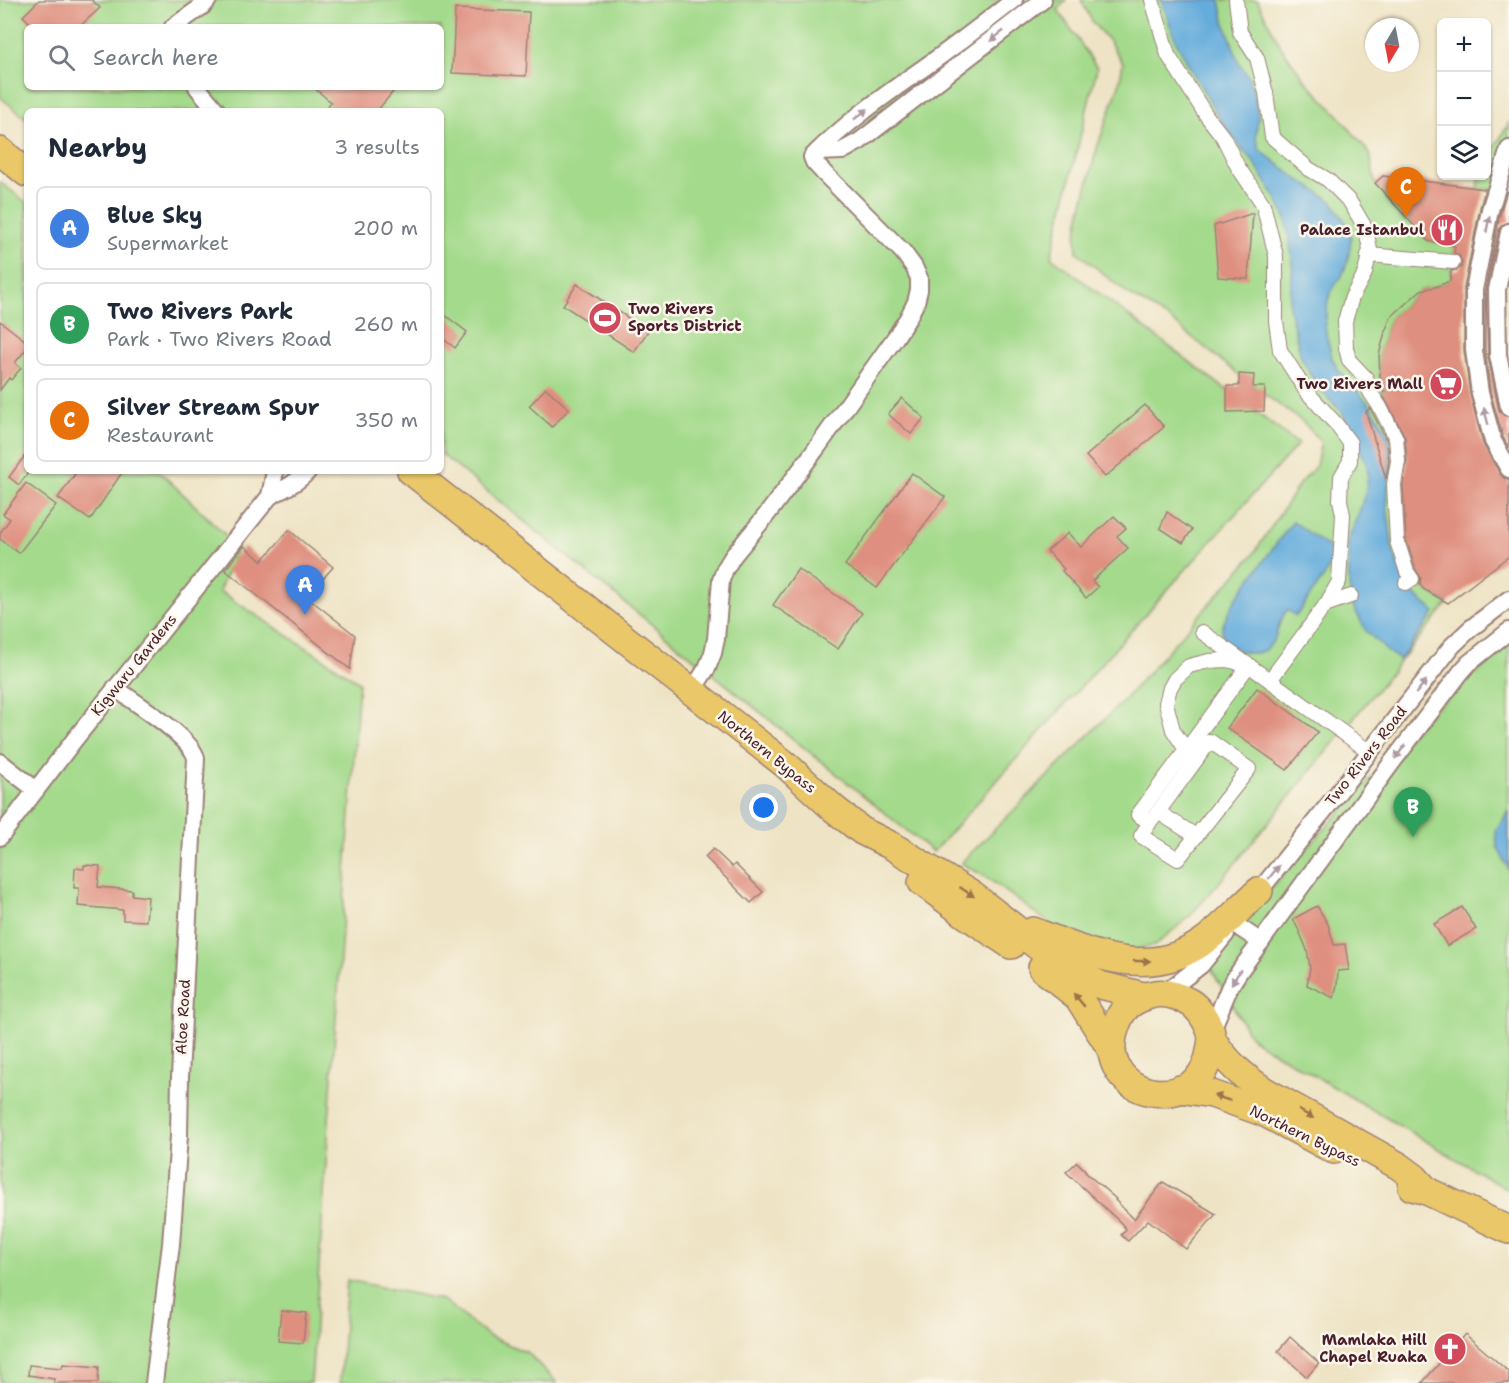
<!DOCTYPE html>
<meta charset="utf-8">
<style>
body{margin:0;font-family:"Shantell Sans",sans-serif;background:#f6f6f7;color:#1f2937}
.controls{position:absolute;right:18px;top:18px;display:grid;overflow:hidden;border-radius:9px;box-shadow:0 2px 4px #0004}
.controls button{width:54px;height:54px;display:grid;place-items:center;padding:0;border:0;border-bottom:2px solid #e0e1e3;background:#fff;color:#1f2937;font:30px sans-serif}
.compass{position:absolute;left:1365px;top:18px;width:54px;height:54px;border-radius:50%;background:#fff;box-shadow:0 2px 4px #0004;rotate:190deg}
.you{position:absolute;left:764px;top:808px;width:21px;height:21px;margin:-15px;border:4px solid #fff;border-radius:50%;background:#1a73e8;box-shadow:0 0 0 9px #1a73e833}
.badge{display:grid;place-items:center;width:39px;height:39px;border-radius:50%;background:#d1495b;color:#fff;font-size:20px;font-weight:700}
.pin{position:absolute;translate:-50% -50px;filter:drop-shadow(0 2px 3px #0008)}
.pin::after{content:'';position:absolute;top:32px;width:21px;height:18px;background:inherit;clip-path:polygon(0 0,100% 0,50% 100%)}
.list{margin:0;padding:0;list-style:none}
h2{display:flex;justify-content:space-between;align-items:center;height:78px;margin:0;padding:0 24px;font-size:26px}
h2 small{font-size:20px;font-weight:400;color:#747a83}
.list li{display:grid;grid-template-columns:39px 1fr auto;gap:18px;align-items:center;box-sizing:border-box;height:84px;margin:0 12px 12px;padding:0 12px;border:2px solid #e0e1e3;border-radius:9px}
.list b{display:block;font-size:22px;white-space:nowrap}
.list p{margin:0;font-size:20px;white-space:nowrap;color:#747a83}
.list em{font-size:20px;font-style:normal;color:#747a83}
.icon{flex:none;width:33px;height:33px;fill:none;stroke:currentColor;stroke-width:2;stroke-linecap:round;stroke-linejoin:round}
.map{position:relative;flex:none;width:1509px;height:1383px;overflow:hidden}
.search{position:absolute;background:#fff;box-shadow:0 2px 4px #0004;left:24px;top:24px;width:420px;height:66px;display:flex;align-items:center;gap:15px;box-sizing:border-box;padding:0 21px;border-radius:9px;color:#747a83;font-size:22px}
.panel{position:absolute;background:#fff;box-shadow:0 2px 4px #0004;left:24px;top:108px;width:420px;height:366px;border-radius:9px}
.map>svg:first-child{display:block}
.green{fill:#a4da8c;stroke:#777c5c;stroke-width:1.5;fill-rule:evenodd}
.water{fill:#64acdb;stroke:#576683;stroke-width:1.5}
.building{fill:#df8f7f}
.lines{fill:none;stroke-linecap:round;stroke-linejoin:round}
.pedestrian-casing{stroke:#9c8178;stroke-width:16}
.minor-casing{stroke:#9c8178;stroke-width:20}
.primary-casing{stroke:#9c8178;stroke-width:30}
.pedestrian{stroke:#fff;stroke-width:14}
.minor{stroke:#fff;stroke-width:16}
.primary{stroke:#eac769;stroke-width:27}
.oneway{fill:#ae9aa0}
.oneway2{fill:#9a734a}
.labels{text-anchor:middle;stroke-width:5;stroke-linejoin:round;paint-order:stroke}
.poi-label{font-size:15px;font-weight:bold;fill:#4a1f2b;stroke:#fbf7ec;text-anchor:end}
.street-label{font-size:15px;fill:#4a1f2b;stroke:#fbf7ec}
</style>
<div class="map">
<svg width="1509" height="1383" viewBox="0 0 1509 1383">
<rect width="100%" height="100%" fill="#fbf7ec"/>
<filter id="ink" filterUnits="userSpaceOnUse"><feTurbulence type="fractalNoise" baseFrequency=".0167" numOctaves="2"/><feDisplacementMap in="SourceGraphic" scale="12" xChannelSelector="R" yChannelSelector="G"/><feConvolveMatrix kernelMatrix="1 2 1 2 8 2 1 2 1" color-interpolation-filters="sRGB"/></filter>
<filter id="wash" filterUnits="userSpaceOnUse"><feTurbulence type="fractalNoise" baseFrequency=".008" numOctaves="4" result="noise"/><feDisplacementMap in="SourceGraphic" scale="24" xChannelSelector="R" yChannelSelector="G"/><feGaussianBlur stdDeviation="1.35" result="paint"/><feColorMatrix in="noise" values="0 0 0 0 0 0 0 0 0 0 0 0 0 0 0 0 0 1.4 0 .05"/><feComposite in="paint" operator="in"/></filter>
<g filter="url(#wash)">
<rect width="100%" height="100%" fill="#eee3c4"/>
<g class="green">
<path d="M0,0H1066L1058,10L1097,68L1051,257L1298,444L933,852L441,454V111H27V119L0,97ZM27,27H441V87H27Z"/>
<polygon points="1081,0 1257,0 1281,47 1305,80 1340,117 1370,154 1375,183 1428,241 1455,246 1450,281 1435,287 1421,290 1391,317 1385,332 1379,355 1380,376 1384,393 1405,442 1400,484 1401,537 1414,574 1423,589 1448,603 1218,884 1189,917 1154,946 1122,951 1060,931 986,877 961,863 1122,702 1253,555 1300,483 1316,466 1321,442 1303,422 1253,386 1168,318 1128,294 1077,252 1076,237 1081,211 1097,148 1119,85 1123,63 1109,41 1093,23"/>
<polygon points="1509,123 1509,191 1478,189 1480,176 1486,176 1487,160"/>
<polygon points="0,182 27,203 27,471 159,471 238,547 219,591 359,682 311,1383 0,1383"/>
<polygon points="1509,644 1509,1190 1252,1039 1206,960 1428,715"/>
<polygon points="347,1280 443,1300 488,1336 528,1353 557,1383 340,1383"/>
</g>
<g class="water">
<polygon points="1161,0 1220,0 1224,20 1239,63 1249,77 1255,97 1258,117 1256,137 1260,150 1296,178 1332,201 1348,226 1351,237 1350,249 1347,263 1341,278 1334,286 1328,300 1325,326 1327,338 1332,358 1338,370 1369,404 1387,431 1391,452 1387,506 1393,551 1407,588 1435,612 1400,660 1388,652 1366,631 1352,604 1349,585 1348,541 1353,527 1360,510 1366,490 1368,475 1367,466 1359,446 1342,412 1317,387 1301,357 1289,307 1293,264 1286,219 1276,198 1251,158 1243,151 1218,116 1189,66 1176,41"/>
<path d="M1293,521L1329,548L1333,555L1326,574L1296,616L1287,610C1285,613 1283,615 1282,618C1276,630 1277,642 1265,650C1249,659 1216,647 1223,625C1230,606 1242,590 1254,574C1267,556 1280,539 1293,521Z"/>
<polygon points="1508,811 1509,811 1509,870 1497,846 1496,831"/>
</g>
<g id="blocks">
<g class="building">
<polygon points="39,0 92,0 100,8 79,27 34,27 23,16"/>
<polygon points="455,9 529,12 526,76 452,73"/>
<polygon points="313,87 397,87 377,111 324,111 331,102"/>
<polygon points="1383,176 1485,189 1480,208 1464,288 1464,350 1470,394 1483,444 1500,474 1504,478 1509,479 1509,556 1448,603 1423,589 1420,583 1421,578 1415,568 1406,539 1403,485 1407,461 1405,437 1383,395 1384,393 1380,376 1379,355 1385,332 1391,317 1421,290 1435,287 1450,281 1451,271 1457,270 1461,267 1462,262 1459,255 1454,253 1455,246 1428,241 1375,183"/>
<polygon points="1507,191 1509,191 1509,222 1502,225 1499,229 1486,290 1488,357 1499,410 1502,414 1509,417 1509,448 1503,437 1490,391 1485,349 1485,291 1500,213"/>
<polygon points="1253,213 1248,279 1218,277 1214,226"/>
<polygon points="577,284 648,331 634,352 563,305"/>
<polygon points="441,312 467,332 455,348 441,337"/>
<polygon points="0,321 27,342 27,348 15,363 21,368 11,380 9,378 0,390"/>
<polygon points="1239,374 1254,375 1253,387 1265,387 1264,411 1227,412 1227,386 1239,386"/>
<polygon points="546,388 569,409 552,427 529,406"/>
<polygon points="902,398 924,418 911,434 888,414"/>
<polygon points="1145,405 1164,427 1105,477 1086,456"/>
<polygon points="1370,408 1387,441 1389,461 1386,479 1366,412"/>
<polygon points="27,453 27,474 19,485 9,477"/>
<polygon points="77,471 123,471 90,520 58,498"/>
<polygon points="912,473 945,497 877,588 845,565"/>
<polygon points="26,483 56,505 19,553 0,539 0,533 10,519 3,514"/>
<polygon points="1167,512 1192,530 1183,543 1160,528"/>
<polygon points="1114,516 1126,528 1117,536 1128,548 1092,581 1098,587 1086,598 1062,571 1064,569 1047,551 1068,533 1081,547"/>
<polygon points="289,530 333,567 307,597 355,635 350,669 225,570 244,546 262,561"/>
<polygon points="798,569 862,613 838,649 773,605"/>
<polygon points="1257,688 1318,732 1287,770 1227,728"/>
<polygon points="713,849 732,867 735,864 763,892 751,903 705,857"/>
<polygon points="84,865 100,866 98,887 132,890 132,895 148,897 146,921 123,920 123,910 78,906 79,888 74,888 75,868 84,869"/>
<polygon points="1317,906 1328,924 1334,945 1345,944 1349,970 1338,971 1337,985 1334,998 1307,985 1310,968 1307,950 1300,933 1293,919"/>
<polygon points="1462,907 1476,929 1447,946 1434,924"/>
<polygon points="1077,1162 1086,1171 1085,1172 1116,1199 1115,1200 1134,1219 1163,1182 1216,1214 1186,1249 1148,1220 1128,1241 1121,1235 1126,1229 1121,1223 1066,1172"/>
<polygon points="281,1310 306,1313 303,1343 278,1341"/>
<polygon points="1465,1334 1509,1372 1509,1383 1422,1383"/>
<polygon points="1290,1337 1319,1363 1307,1377 1278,1351"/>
<polygon points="63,1364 99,1367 98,1383 54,1383 54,1379 28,1375 29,1365 62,1368"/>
</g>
</g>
</g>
<g filter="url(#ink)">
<use href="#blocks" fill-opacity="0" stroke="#9c8178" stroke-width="1.5"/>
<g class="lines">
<g class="pedestrian-casing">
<g id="pedestrian">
<polyline points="1152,0 1168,55 1206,115 1223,137 1238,167 1263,204 1276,256 1276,321 1280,350 1306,391 1336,424 1350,443 1350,461 1341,477 1340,500 1343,515 1339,581 1327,603 1270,680"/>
<polyline points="1236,0 1240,32 1257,58 1266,93 1272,137 1309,169 1328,180 1350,202 1366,229 1370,250 1365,273 1352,297 1345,321 1346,348 1349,360 1366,378 1370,392 1380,407 1396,438 1398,461 1394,484 1397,541 1407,572 1412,579 1406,583"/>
<polyline points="1368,255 1453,262"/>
<polyline points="1325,605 1351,596"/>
<polyline points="1202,632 1370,752"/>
<polyline points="1158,812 1210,741 1249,769 1178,859 1141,836 1150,822 1138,815 1249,665 1226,660 1209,661 1189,666 1175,679 1170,688 1166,703 1173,730 1186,750"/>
<polyline points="1153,818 1158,812 1196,836"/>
</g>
</g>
<g class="minor-casing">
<g id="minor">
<polyline points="173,27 204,5 208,0"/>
<polyline points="197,87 217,111"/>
<polyline points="1509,149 1490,210 1474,290 1474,350 1480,393 1493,441 1509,469"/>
<polyline points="817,152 842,151 860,141 1043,0"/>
<polyline points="1509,232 1497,290 1498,355 1509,407"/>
<path d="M270,496C284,489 297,483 308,471"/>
<path d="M115,688C134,702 191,737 196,758L180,1077L179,1136L171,1244L154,1383"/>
<path d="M692,691L707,668L713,653L716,639L721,580L725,569L733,556L768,513L816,449L895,338L908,318L916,302L919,290V278L914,267L903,252L824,173L814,162L812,157C848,120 891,91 932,62C960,42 987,21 1014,0"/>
<polyline points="0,762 36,790"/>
<polyline points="0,837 75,739 258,511 270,496 275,471"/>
<polyline points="1253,899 1330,803 1452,646 1470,629 1509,599"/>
<polyline points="1234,924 1261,942"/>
<polyline points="1165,993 1201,965 1226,934"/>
<polyline points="1211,1032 1230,986 1241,969 1393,761 1461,672 1469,663 1509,631"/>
</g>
</g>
<g class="primary-casing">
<g id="primary">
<polyline points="0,151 27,173"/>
<polyline points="411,471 786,765 833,808 862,831 892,846 972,895 1058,962 1100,985 1144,996"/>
<polyline points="922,882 965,914 1011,945"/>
<path d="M1033,931C1092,954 1151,983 1208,938C1226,924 1242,906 1259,891"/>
<polyline points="1042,968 1078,997 1111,1049"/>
<path d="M1212,1039C1210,1053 1208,1067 1198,1078C1176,1102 1130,1096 1116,1066C1110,1054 1111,1038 1116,1026C1120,1015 1124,1007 1135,1001C1154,991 1168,991 1187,1001C1198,1006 1205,1018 1210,1029C1211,1033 1212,1038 1214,1042C1226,1062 1244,1077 1263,1090L1399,1166L1414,1177L1427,1191"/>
<polyline points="1180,1089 1212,1094 1265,1113 1334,1150"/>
<polyline points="1412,1187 1427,1191 1509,1230"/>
</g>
</g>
<use href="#pedestrian" class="pedestrian"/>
<use href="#minor" class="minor"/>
<use href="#primary" class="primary"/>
</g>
<defs><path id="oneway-solid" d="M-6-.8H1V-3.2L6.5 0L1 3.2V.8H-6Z" transform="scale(1.5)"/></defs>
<g class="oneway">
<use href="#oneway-solid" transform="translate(997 36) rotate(142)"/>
<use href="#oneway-solid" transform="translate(861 114) rotate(-38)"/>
<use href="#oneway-solid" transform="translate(1488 224) rotate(-79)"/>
<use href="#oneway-solid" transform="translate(1486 416) rotate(-105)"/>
<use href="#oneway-solid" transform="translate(1421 687) rotate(-52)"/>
<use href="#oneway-solid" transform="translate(1400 752) rotate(127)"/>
<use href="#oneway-solid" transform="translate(1274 872) rotate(-51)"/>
<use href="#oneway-solid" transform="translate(1236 977) rotate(122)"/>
</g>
<g class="oneway2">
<use href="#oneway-solid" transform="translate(967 892) rotate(33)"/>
<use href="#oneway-solid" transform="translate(1142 961)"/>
<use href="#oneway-solid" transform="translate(1079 1000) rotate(-130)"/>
<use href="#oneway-solid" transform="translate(1222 1098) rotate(-161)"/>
<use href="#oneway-solid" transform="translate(1306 1114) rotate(29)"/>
</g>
</g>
<defs>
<g id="restaurant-disc" transform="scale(1.725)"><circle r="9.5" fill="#d1495b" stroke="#fbf7ec"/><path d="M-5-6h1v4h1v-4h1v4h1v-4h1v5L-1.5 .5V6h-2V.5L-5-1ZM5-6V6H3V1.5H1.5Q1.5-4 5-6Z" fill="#fff"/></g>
<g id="stadium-disc" transform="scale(1.725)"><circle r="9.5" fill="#d1495b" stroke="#fbf7ec"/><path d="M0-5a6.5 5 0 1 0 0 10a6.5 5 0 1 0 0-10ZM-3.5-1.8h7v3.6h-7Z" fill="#fff"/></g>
<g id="supermarket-disc" transform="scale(1.725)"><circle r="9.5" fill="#d1495b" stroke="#fbf7ec"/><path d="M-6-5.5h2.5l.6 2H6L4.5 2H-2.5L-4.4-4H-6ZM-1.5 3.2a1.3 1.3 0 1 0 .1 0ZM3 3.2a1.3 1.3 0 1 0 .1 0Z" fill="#fff"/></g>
<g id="church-disc" transform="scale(1.725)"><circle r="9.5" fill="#d1495b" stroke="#fbf7ec"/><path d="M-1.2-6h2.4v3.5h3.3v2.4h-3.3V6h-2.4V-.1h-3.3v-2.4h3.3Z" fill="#fff"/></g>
</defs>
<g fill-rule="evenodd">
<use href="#restaurant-disc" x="1447" y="230"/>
<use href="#stadium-disc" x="605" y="318"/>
<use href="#supermarket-disc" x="1446" y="384"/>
<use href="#church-disc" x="1450" y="1349"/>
</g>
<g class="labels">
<g class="poi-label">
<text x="1424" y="235">Palace Istanbul</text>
<text x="628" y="314" text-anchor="start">Two Rivers<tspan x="628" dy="17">Sports District</tspan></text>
<text x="1423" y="389">Two Rivers Mall</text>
<text x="1427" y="1345">Mamlaka Hill<tspan x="1427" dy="17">Chapel Ruaka</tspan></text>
</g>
<g class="street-label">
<text transform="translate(134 665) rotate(-51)" y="5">Kigwaru Gardens</text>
<text transform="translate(767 752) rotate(39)" y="5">Northern Bypass</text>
<text transform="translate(1366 756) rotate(-52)" y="5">Two Rivers Road</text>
<text transform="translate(183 1017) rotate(-87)" y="5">Aloe Road</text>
<text transform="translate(1305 1136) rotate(26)" y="5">Northern Bypass</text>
</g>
</g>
</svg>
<div class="controls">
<button>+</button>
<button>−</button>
<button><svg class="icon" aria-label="layers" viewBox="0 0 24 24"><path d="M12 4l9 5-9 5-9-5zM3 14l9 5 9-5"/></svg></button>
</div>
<svg class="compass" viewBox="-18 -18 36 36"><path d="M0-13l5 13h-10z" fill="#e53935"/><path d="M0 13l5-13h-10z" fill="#747a83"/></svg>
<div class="you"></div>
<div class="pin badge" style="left:305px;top:615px;background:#3f7fe0">A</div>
<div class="pin badge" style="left:1413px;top:837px;background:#2e9e5b">B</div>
<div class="pin badge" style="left:1406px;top:217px;background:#e8710a">C</div>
<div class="search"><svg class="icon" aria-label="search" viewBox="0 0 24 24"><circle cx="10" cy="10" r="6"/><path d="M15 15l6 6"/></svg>Search here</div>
<section class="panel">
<h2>Nearby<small>3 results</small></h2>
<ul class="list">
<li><span class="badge" style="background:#3f7fe0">A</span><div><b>Blue Sky</b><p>Supermarket</p></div><em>200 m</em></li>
<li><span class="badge" style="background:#2e9e5b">B</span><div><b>Two Rivers Park</b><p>Park · Two Rivers Road</p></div><em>260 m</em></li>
<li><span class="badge" style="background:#e8710a">C</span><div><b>Silver Stream Spur</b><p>Restaurant</p></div><em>350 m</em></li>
</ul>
</section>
</div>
